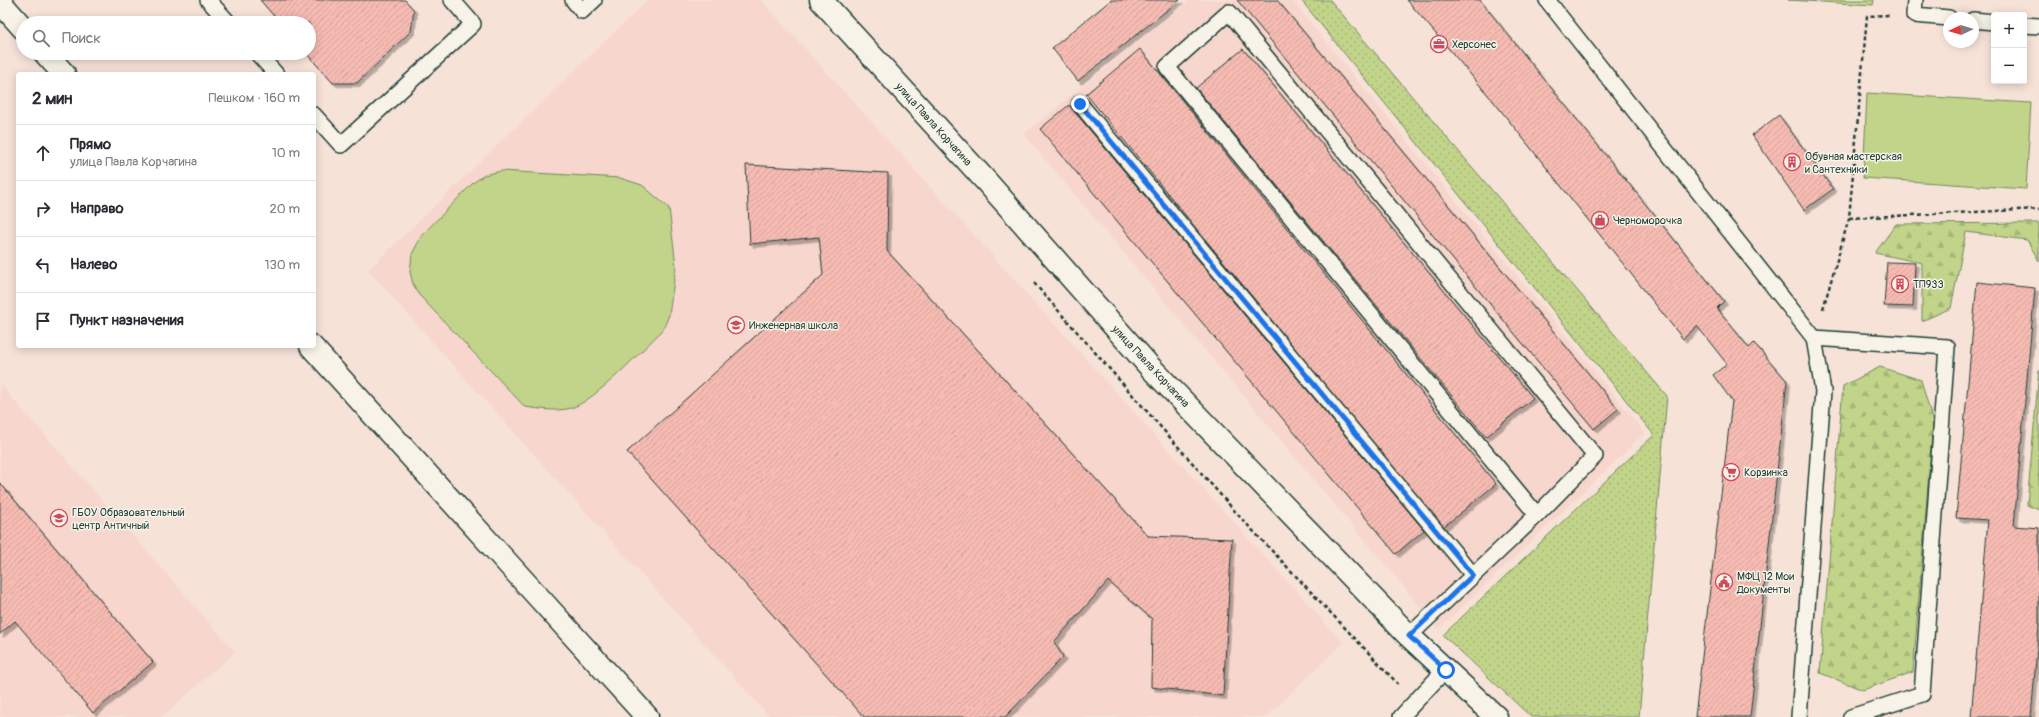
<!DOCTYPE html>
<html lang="ru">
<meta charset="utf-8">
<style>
body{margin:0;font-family:Pangolin,sans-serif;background:#f7f7f7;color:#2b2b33}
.controls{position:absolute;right:12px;top:12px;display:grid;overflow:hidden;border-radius:4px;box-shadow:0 2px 10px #0003}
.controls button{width:36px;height:36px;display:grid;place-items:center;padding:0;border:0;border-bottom:1px solid #e1e1e2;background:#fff;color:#2b2b33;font:20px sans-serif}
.compass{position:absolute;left:1943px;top:12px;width:36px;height:36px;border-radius:50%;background:#fff;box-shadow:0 2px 10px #0003;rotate:266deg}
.stop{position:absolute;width:12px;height:12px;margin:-9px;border:3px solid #1a73e8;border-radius:50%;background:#fff}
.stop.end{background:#1a73e8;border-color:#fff;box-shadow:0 1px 4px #0008}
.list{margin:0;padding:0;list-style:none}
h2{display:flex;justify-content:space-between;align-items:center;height:52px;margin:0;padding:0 16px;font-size:17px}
h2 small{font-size:13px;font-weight:400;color:#7c7c81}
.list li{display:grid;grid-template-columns:26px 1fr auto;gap:12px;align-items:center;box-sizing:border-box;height:56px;padding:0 16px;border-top:1px solid #e1e1e2}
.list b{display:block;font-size:15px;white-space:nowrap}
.list p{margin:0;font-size:13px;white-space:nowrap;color:#7c7c81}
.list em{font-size:13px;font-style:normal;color:#7c7c81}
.icon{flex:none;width:22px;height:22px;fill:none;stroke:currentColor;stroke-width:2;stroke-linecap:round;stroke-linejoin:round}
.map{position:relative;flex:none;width:2039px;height:717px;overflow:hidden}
.search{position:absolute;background:#fff;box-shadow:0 2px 10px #0003;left:16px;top:16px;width:300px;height:44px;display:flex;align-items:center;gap:10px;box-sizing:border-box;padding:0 14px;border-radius:22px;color:#7c7c81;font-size:15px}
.panel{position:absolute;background:#fff;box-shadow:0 2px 10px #0003;left:16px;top:72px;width:300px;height:276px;border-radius:4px}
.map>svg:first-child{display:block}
.built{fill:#f7d6cd}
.grass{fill:url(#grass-dots);stroke:#70885e}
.forest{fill:url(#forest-firs);stroke:#70885e}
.park{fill:#c1d489;stroke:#70885e}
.building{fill:url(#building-hatch);stroke:#1f3d34;filter:url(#shadow)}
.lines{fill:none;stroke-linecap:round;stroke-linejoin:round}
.service-casing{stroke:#1f3d34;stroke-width:18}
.minor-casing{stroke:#1f3d34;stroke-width:25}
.path{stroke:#1f3d34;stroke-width:2.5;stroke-dasharray:4 3;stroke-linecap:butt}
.service{stroke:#f7f3e8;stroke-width:15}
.minor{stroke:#f7f3e8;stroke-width:22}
.route{stroke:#1a73e8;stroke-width:5}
.labels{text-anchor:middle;stroke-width:3;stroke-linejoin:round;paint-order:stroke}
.poi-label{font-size:11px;fill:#1f3d34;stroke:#f7f3e8;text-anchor:start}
.street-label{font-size:11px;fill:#1f3d34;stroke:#f7f3e8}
</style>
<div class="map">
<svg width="2039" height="717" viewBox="0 0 2039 717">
<defs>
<pattern id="grass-dots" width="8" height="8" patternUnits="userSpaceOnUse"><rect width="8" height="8" fill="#c1d489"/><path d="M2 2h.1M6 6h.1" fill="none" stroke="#a5b777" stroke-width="1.8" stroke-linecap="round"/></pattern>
<pattern id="forest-firs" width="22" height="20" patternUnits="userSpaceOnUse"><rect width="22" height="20" fill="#c1d489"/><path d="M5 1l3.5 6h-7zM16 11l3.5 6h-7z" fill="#a5b777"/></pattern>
<pattern id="building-hatch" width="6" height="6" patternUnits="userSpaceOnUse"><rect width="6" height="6" fill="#f6bbb3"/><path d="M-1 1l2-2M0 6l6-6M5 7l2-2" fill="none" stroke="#d2a29b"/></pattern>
<filter id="shadow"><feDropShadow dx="3.5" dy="3.5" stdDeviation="0" flood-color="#0004"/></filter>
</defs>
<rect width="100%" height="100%" fill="#f7e2d8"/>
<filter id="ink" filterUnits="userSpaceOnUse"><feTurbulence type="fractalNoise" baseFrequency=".025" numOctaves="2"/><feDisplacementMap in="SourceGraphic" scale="8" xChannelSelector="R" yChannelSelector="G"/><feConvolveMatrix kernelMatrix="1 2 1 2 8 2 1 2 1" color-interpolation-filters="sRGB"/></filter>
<g filter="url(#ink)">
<g class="built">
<polygon points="648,0 761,0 1343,643 1266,717 770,717 368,270"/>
<polygon points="1190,0 1292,0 1645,433 1439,629 1024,134"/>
<polygon points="0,384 235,652 161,717 0,717"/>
</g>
<polygon class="grass" points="1301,0 1330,0 1667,396 1639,717 1531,717 1443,635 1654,435"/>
<g class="forest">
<polygon points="2039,223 2039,261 2027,240 1966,232 1951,308 1922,321 1922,263 1875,253 1896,224"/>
<polygon points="1880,367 1921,380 1933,422 1913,672 1863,690 1820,673 1843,386"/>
<polygon points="2039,370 2039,510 2027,505"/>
</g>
<g class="park">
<polygon points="1788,0 1874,0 1873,5"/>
<polygon points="1867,93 2031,103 2026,189 1863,178"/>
<path d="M501,171L620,178L642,185L669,208L676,266L669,315L663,330C644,348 594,402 571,408C557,412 540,409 525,407L419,295L413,284L410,272L412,254L422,235L473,183L484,175Z"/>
</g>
<g class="building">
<polygon points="260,0 405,0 414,10 411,31 357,83 333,83 306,53 309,53 309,23 280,23"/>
<polygon points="1111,0 1180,0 1078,81 1052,48"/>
<polygon points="1237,0 1277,0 1618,409 1594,429"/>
<polygon points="1407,0 1480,0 1724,301 1717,308 1749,348 1754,343 1787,381 1750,717 1695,717 1732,401 1713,375 1727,364 1697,326 1683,339 1494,102"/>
<polygon points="1140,49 1496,484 1442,528 1086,94"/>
<polygon points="1243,49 1533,398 1486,437 1196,88"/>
<polygon points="1069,105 1424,530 1396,554 1040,129"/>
<polygon points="1779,115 1833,189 1804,210 1752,135"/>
<polygon points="746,165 888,173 887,251 1148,536 1232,539 1223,696 1151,687 1152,619 1108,581 1054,642 1063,657 1005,717 864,717 627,452 823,275 819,237 750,244"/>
<polygon points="1887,262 1915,263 1913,307 1884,306"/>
<polygon points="1977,282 2035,288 2014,526 2039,528 2039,625 2031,717 1971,717 1988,520 1956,518"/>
<polygon points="0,483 153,662 93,713 15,621 0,634"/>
</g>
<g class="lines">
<g class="service-casing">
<g id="service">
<polyline points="208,0 229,23"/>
<polyline points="573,0 582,11 594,0"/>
<polyline points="1547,0 1814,338 1823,391 1799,717"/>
<polyline points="1915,0 1914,15 1949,18"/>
<polyline points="1973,20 1994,22"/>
<polyline points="2024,25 2039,26"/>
<polyline points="257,53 276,74"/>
<polyline points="1080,104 1473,575"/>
<polyline points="314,115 341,145 473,24 452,0"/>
<polyline points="1814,338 1947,347 1922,694 1851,717"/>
<polyline points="1409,636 1537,515 1543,509 1595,456 1229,12 1167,67 1537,515"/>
<polyline points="1401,717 1445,670"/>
</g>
</g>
<g class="minor-casing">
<g id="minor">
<polyline points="821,0 986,181 1150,367 1409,636 1496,717"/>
<polyline points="0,2 23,28"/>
<polyline points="45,53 64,74"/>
<polyline points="311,346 647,717"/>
</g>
</g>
<g class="path">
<polyline points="1849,218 2039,209"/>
<polyline points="1034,283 1240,517 1398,684"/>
<polyline points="1823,309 1849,218 1867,16 1890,15"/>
</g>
<use href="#service" class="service"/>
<use href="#minor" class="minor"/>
</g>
</g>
<g class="lines" filter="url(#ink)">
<polyline class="route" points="1080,104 1473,575 1409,636 1446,670"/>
</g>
<defs>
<g id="office-ring" transform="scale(0.9)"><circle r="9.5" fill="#f7f3e8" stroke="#d1495b" stroke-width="1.5"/><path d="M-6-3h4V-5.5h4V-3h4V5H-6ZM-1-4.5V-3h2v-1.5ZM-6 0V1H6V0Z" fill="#d1495b"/></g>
<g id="building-ring" transform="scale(0.9)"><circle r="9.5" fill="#f7f3e8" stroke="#d1495b" stroke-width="1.5"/><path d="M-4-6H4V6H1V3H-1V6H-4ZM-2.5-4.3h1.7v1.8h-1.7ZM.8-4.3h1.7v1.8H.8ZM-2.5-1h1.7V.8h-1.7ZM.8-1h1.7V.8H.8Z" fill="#d1495b"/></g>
<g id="shop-ring" transform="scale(0.9)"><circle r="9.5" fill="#f7f3e8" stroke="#d1495b" stroke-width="1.5"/><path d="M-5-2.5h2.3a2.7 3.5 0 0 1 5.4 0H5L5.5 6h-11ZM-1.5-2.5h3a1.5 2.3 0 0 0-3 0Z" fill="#d1495b"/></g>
<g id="school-ring" transform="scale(0.9)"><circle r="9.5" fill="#f7f3e8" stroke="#d1495b" stroke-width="1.5"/><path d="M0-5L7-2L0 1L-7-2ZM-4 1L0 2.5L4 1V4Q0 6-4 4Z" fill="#d1495b"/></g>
<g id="supermarket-ring" transform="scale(0.9)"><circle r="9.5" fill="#f7f3e8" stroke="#d1495b" stroke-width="1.5"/><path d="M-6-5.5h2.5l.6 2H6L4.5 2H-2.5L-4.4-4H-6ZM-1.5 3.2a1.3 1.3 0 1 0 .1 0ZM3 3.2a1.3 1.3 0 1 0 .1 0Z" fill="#d1495b"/></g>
<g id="civic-ring" transform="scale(0.9)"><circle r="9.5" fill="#f7f3e8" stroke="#d1495b" stroke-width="1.5"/><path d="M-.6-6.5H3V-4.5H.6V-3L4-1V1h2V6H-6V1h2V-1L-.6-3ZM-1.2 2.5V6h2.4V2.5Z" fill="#d1495b"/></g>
</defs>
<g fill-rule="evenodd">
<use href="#office-ring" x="1439" y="44"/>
<use href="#building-ring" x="1792" y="162"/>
<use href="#shop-ring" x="1600" y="220"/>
<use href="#building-ring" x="1900" y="284"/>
<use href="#school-ring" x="736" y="325"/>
<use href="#supermarket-ring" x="1731" y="472"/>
<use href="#school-ring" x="59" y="518"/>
<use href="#civic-ring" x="1724" y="582"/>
</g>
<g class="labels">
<g class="poi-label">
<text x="1452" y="48">Херсонес</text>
<text x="1805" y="160">Обувная мастерская<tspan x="1805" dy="13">и Сантехники</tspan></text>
<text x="1613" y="224">Черноморочка</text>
<text x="1913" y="288">ТП933</text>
<text x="749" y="329">Инженерная школа</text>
<text x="1744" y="476">Корзинка</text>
<text x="72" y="516">ГБОУ Образовательный<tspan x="72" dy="13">центр Античный</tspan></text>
<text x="1737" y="580">МФЦ 12 Мои<tspan x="1737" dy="13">Документы</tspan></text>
</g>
<g class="street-label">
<text transform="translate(934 124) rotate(48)" y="4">улица Павла Корчагина</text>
<text transform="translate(1151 366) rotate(47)" y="4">улица Павла Корчагина</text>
</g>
</g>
</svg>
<div class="controls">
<button>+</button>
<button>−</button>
</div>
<svg class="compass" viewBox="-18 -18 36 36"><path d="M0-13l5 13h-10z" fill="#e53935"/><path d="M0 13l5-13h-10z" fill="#7c7c81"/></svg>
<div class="stop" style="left:1446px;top:670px"></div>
<div class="stop end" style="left:1080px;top:104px"></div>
<div class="search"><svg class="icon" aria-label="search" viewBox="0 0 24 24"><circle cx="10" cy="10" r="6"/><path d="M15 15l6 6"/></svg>Поиск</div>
<section class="panel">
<h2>2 мин<small>Пешком · 160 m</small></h2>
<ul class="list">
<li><svg class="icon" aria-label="ahead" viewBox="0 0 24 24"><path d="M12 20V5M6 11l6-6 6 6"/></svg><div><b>Прямо</b><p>улица Павла Корчагина</p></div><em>10 m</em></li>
<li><svg class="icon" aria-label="right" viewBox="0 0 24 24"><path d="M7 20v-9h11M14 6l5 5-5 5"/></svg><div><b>Направо</b></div><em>20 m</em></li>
<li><svg class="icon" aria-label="left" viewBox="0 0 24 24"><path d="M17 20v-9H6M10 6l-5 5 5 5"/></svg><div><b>Налево</b></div><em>130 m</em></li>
<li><svg class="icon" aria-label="arrive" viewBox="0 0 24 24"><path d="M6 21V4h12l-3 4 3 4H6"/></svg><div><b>Пункт назначения</b></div></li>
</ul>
</section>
</div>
